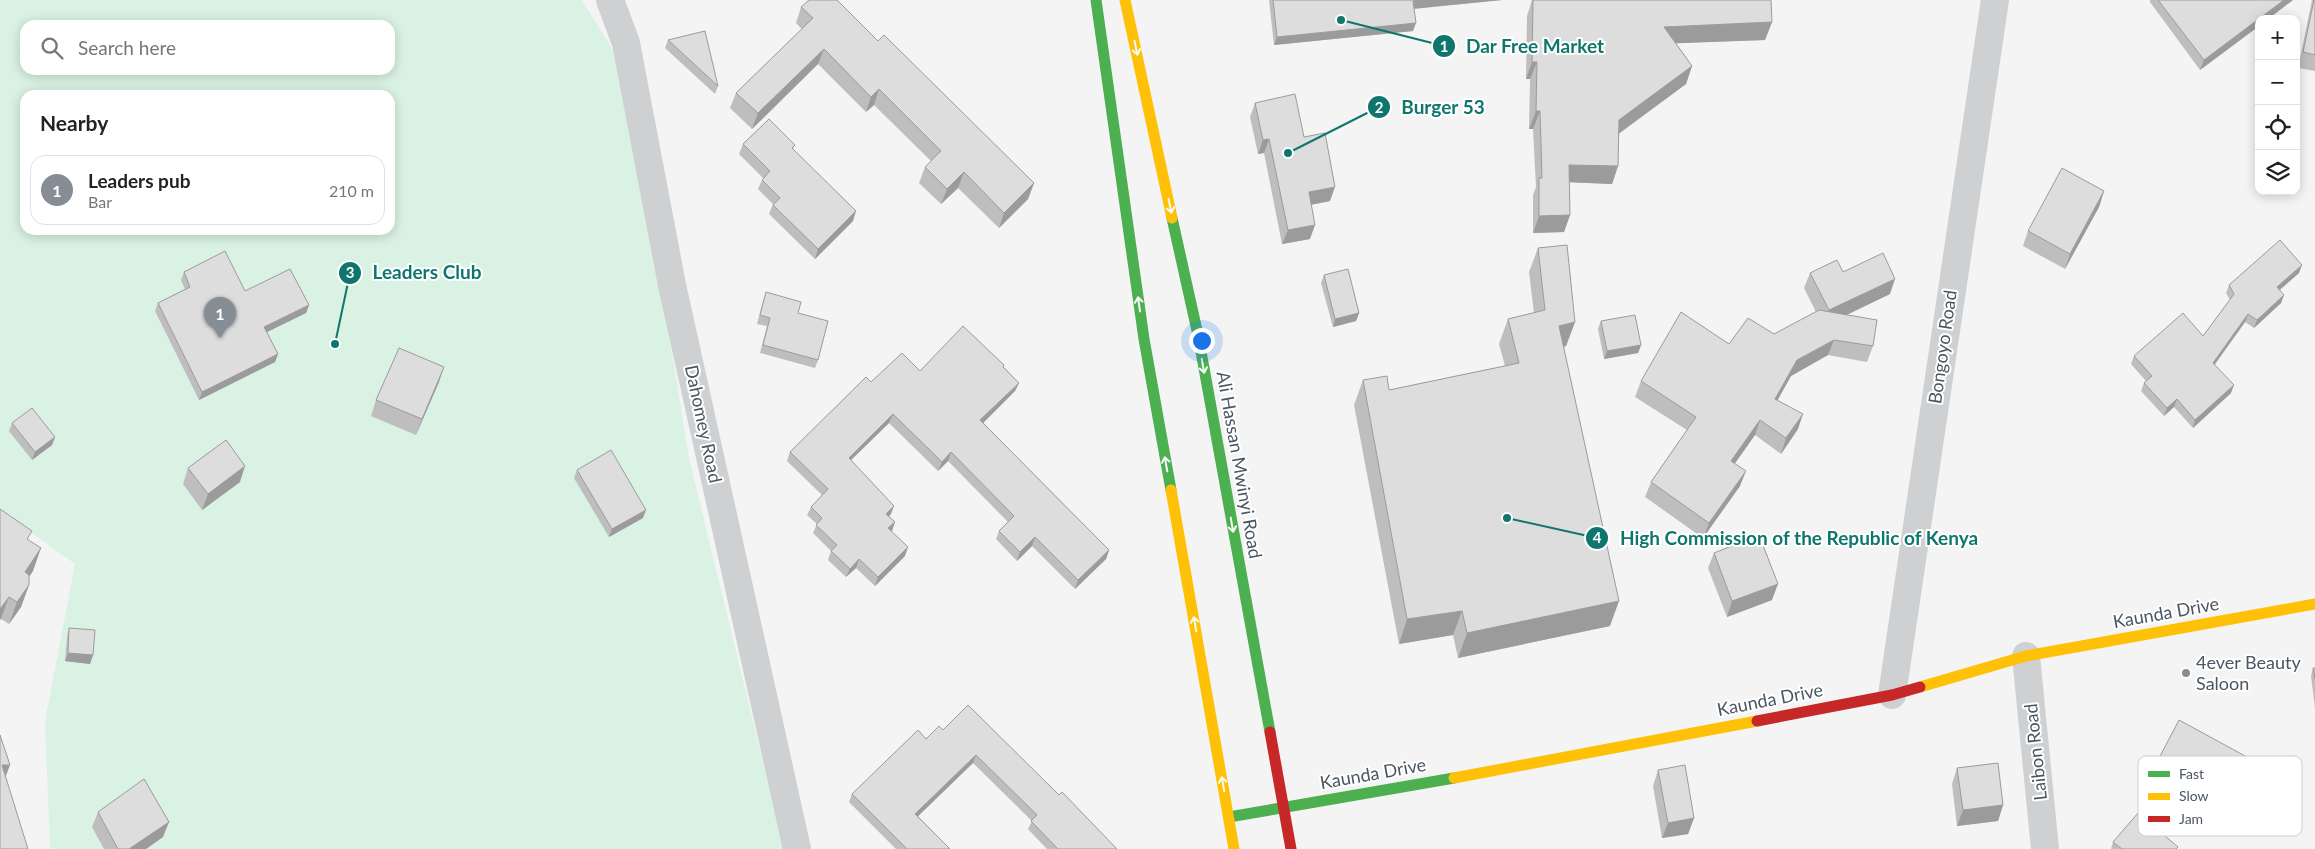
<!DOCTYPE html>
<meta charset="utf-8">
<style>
body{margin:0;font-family:Lato,sans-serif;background:#f2f2f2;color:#222}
.controls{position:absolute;right:15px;top:15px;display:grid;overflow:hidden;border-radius:10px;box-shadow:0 2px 12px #0003}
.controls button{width:45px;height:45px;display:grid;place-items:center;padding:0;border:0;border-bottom:1px solid #e0e0e0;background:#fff;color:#222;font:25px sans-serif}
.you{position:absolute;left:1201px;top:340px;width:18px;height:18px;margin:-12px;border:4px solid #fff;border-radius:50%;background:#1a73e8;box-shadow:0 0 0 8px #1a73e833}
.badge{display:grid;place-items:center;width:32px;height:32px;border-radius:50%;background:#868d94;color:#fff;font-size:16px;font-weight:700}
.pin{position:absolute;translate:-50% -41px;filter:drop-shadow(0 1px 2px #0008)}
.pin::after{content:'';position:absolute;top:26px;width:18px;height:15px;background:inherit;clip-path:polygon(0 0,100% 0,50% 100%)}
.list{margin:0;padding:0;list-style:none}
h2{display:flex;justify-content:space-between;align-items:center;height:65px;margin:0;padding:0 20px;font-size:21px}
h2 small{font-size:16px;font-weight:400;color:#767676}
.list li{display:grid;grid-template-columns:32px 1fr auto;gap:15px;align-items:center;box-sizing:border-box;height:70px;margin:0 10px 10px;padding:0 10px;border:1px solid #e0e0e0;border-radius:15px}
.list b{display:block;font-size:19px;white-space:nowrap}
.list p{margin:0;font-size:16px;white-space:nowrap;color:#767676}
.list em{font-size:16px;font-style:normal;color:#767676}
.icon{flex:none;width:28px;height:28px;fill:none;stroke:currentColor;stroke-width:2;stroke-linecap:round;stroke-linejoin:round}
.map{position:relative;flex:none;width:2315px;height:849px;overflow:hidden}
.search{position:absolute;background:#fff;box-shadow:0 2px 12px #0003;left:20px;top:20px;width:375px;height:55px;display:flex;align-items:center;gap:12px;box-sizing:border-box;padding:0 18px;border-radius:15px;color:#767676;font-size:19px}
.panel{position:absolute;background:#fff;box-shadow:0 2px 12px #0003;left:20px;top:90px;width:375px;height:145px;border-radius:15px}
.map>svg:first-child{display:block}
.green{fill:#d9f2e3;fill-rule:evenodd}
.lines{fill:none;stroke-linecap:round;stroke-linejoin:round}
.street{stroke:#ced0d2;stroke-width:28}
.fast{stroke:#4caf50;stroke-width:11}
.slow{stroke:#ffc107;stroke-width:11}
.jam{stroke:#c62828;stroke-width:11}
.wall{fill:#bebebf}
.shaded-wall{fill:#9b9b9b}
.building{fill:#ddddde;stroke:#9b9b9b}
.oneway{stroke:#f6fbf6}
.poi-dot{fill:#868d94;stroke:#fff;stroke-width:2}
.labels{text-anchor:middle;stroke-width:4;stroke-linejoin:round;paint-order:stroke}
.street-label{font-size:18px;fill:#4a5661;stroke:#fff}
.poi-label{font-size:18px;fill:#4a5661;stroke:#fff;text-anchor:start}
.key{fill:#fff;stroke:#c9ccd0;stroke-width:1}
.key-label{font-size:14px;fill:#4a5661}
.leader{fill:none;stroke:#0f766e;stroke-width:2}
.callout-dot{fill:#0f766e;stroke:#fff;stroke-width:2}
.mark-label{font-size:15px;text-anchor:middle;font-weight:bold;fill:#fff}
.callout-label{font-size:19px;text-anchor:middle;font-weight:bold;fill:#0f766e;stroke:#fff;stroke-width:4;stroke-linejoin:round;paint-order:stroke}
</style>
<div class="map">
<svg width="2315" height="849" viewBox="0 0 2315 849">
<rect width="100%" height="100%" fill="#f4f4f4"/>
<path class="green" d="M0,0H582L627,73L689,458L784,849H50L45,721L75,564L0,510ZM25,25H390V70H25ZM25,95H390V230H25Z"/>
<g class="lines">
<g class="street">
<polyline points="610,0 626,43 672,285 797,849"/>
<polyline points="2026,656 2045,849"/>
<polyline points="1892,695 1995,0"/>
</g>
<g class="fast">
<polyline points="1096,0 1144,339 1171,490"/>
<polyline points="1172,218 1198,335 1270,732"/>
<polyline points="1229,817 1454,778"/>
</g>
<g class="slow">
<polyline points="1125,0 1172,218"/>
<polyline points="1171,490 1234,849"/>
<polyline points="1920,687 2026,656 2315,604"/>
<polyline points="1454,778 1757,721"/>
</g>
<g class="jam">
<polyline points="1757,721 1892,695 1920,687"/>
<polyline points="1270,732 1291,849"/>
</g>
</g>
<g class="wall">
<polygon points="1269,0 1502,0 1414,9 1413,31 1274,45"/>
<polygon points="1532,0 1772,22 1765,40 1676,43 1692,66 1686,84 1619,133 1618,166 1612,184 1569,182 1570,215 1564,232 1533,233 1533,195 1536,187 1533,129 1529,129 1530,79 1526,79 1527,16"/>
<polygon points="2150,0 2293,0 2268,19 2259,19 2259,26 2200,70 2150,2"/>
<polygon points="2312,0 2315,0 2315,71 2298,68"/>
<polygon points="801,7 878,41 1034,183 1028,199 999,228 958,188 941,204 919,183 925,167 931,161 874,105 866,112 818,64 752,129 730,108 736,93 802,29 796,23"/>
<polygon points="668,40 718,86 715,94 665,48"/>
<polygon points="1255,103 1304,137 1330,201 1311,205 1310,239 1282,244 1264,153 1258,154 1250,117"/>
<polygon points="743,144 795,145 793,149 853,221 815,259 769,214 773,204 758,189 762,180 763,178 739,154"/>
<polygon points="2104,191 2099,207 2065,269 2023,246 2028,231"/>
<polygon points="1538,248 1575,322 1566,346 1564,347 1610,626 1458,658 1453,635 1399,644 1354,405 1363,380 1389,390 1505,366 1499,344 1508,319 1534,313 1529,272"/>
<polygon points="184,272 245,291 309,305 306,313 267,332 278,354 275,362 199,400 155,311 158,303 185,289 181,280"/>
<polygon points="1843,272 1890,294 1847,315 1873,346 1867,362 1828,355 1791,376 1777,400 1798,429 1781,454 1755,435 1735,463 1740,486 1703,538 1645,497 1651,482 1687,430 1635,397 1641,381 1729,344 1774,334 1816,312 1804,288 1810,273"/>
<polygon points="2299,273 2279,290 2284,295 2281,303 2254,328 2245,322 2215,364 2231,393 2193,428 2174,407 2164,416 2141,391 2144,383 2146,381 2131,364 2134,356 2203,336 2230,300 2226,293 2229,285"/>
<polygon points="1324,275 1359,313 1356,321 1333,327 1321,283"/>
<polygon points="766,292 798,313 818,360 815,368 760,353 767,326 757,324 763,301"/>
<polygon points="1601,321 1641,345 1638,353 1604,359 1598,329"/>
<polygon points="1004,365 1004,367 1019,383 1015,391 983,423 1109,550 1106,559 1075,589 1032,546 1017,561 996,539 999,531 1008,522 948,461 938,471 889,423 851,460 891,514 889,516 895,522 891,531 905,556 875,586 856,568 846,577 828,560 831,551 813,533 817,524 807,515 811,507 822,495 787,461 790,452 871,382 920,371"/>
<polygon points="439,382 416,435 371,416 376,400"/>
<polygon points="12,423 55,437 52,445 32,460 9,431"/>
<polygon points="188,468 240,482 202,510 183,484"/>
<polygon points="577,470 643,518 609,537 574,478"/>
<polygon points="29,540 33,571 29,577 29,585 21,607 9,624 1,619"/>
<polygon points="1714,553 1772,600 1727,617 1708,568"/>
<polygon points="69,628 93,655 90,664 65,661 67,636"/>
<polygon points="2313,668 2315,668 2315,708 2311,676"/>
<polygon points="943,730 1059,795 1117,849 1047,849 1028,829 1032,821 973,763 918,816 950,849 896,849 849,802 852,794 926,739"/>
<polygon points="2158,760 2266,777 2240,824 2204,805 2199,812 2177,800 2179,794 2165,786 2169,775 2155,768"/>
<polygon points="1957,768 2003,805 1998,821 1957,826 1952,784"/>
<polygon points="1658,770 1694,818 1688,834 1662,838 1653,786"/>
<polygon points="98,812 163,837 146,849 104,849 92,827"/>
<polygon points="2113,842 2177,849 2111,849"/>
</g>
<g class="shaded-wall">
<polygon points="1423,0 1502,0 1410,9 1413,1"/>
<polygon points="2284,0 2293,0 2268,19 2259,19"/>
<polygon points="2259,19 2259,26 2200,70 2204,60"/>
<polygon points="1772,22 1765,40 1657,44 1664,27"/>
<polygon points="1416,23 1413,31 1274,45 1277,37"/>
<polygon points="824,49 818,64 752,129 758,113"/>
<polygon points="1532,62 1537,62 1530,79 1526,79"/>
<polygon points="1692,66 1686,84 1613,138 1619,120"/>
<polygon points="879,89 874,105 866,112 871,97"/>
<polygon points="1536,111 1540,111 1533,129 1529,129"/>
<polygon points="1269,139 1264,153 1258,154 1263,140"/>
<polygon points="1569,165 1618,166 1612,184 1562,182"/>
<polygon points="964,172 958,188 941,204 947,189"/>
<polygon points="1034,183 1028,199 999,228 1004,213"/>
<polygon points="1335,187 1330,201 1304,206 1309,192"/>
<polygon points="2104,191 2099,207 2065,269 2070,254"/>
<polygon points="856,211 853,221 815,259 818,249"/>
<polygon points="1570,215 1564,232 1533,233 1539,216"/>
<polygon points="1315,225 1310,239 1282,244 1288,230"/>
<polygon points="2302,265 2299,273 2274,295 2277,287"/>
<polygon points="1895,279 1890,294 1823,326 1829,310"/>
<polygon points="2284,295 2281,303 2254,328 2257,320"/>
<polygon points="309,305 306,313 261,335 264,327"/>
<polygon points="1359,313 1356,321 1333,327 1335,319"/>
<polygon points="2248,314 2245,322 2210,371 2213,363"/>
<polygon points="1575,322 1566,346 1550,350 1559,326"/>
<polygon points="1834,340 1828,355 1791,376 1770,414 1775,399 1797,360"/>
<polygon points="1641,345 1638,353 1604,359 1607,351"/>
<polygon points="278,354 275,362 199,400 202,392"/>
<polygon points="444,367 439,382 416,435 422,419"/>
<polygon points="1019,383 1015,391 977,429 980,420"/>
<polygon points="2234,385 2231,393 2193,428 2195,420"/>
<polygon points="2177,399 2174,407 2164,416 2167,408"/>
<polygon points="893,414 889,423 845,466 849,458"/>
<polygon points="1803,414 1798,429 1781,454 1786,438"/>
<polygon points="1760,420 1755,435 1726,476 1731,461"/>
<polygon points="55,437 52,445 32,460 35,452"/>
<polygon points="951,452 948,461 938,471 942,462"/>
<polygon points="245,466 240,482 202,510 208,494"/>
<polygon points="1746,471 1740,486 1703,538 1709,523"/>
<polygon points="894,506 891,514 883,522 886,514"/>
<polygon points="646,510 643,518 609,537 612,529"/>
<polygon points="895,522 892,531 885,537 888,528"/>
<polygon points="1035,537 1032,546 1017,561 1020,552"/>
<polygon points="908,547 905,556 875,586 878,577"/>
<polygon points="41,548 33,571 17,595 25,572"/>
<polygon points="1109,550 1106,559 1075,589 1078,580"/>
<polygon points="859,559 856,568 846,577 850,569"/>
<polygon points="1778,584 1772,600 1727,617 1732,601"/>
<polygon points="29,585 21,607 9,624 17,602"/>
<polygon points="9,597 1,619 0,620 0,609"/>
<polygon points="1619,601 1610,626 1458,658 1467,633"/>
<polygon points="1462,611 1453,635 1399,644 1407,619"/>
<polygon points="68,653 93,655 90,664 65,661"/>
<polygon points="976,755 973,763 912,822 915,814"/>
<polygon points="2,765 10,765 0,792"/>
<polygon points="2269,769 2266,777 2240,824 2243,816"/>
<polygon points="2207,797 2204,805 2199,812 2202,804"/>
<polygon points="2003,805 1998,821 1957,826 1963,810"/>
<polygon points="1694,818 1688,834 1662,838 1668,823"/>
<polygon points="169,822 163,837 146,849 129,849"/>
</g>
<g class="building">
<polygon points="809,0 837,0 878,41 884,35 1034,183 1004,213 964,172 947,189 925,167 941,151 879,89 871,97 824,49 758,113 736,93 813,18 801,7"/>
<polygon points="1273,0 1423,0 1413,1 1416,23 1277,37"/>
<polygon points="1533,0 1771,0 1772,22 1664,27 1692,66 1619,120 1618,166 1569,165 1570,215 1539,216 1539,178 1542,178 1540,111 1536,111 1537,62 1532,62"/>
<polygon points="2158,0 2284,0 2204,60"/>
<polygon points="2314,0 2315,0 2315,55 2303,52"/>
<polygon points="705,31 718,86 668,40"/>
<polygon points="1295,94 1304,137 1325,133 1335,187 1309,192 1315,225 1288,230 1269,139 1263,140 1255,103"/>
<polygon points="769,119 795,145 792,148 856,211 818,249 773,205 780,198 762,180 770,171 743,144"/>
<polygon points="2062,168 2104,191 2070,254 2028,231"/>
<polygon points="2280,240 2302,265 2277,287 2284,295 2257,320 2248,314 2213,363 2234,385 2195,420 2177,399 2167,408 2144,383 2152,376 2134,356 2183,313 2203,336 2234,294 2229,285"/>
<polygon points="1567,245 1575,322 1559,326 1619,601 1467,633 1462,611 1407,619 1363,380 1387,376 1389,390 1519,363 1508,319 1545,310 1538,248"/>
<polygon points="225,251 245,291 290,269 309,305 264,327 278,354 202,392 158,303 190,287 184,272"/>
<polygon points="1883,253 1895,279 1829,310 1810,273 1837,260 1843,272"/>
<polygon points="1348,269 1359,313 1335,319 1324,275"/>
<polygon points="766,292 801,302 798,313 828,321 818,360 763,345 770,318 760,315"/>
<polygon points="1819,310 1877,320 1873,346 1834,340 1797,360 1775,399 1803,414 1786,438 1760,420 1731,461 1746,471 1709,523 1651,482 1696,417 1641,381 1681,312 1729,344 1748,318 1774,334"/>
<polygon points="1635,315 1641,345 1607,351 1601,321"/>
<polygon points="963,326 1004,365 1003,367 1019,383 980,420 1109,550 1078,580 1035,537 1020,552 999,531 1014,516 951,452 942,462 893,414 849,458 894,506 886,514 895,522 888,528 908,547 878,577 859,559 850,569 831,551 837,545 816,525 822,518 811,507 828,489 790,452 866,377 871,382 902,353 920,371"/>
<polygon points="399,348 444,367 422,419 376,400"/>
<polygon points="32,408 55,437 35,452 12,423"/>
<polygon points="226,440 245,466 208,494 188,468"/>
<polygon points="611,450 646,510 612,529 577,470"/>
<polygon points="0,509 32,531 27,539 41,548 25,572 29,575 29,585 17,602 9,597 0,609"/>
<polygon points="1759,535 1778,584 1732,601 1714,553"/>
<polygon points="69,628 95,630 93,655 68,653"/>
<polygon points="2313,668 2315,668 2315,679"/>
<polygon points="968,705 1059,795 1062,792 1117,849 1058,849 1031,821 1037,815 976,755 915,814 950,849 905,849 906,848 852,794 918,730 926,739 939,726 943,730"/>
<polygon points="2179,720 2269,769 2243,816 2207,797 2202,804 2180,792 2184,786 2168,778 2174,768 2158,760"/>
<polygon points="0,735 10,765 2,765 28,849 0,849"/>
<polygon points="1998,763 2003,805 1963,810 1957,768"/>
<polygon points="1685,765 1694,818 1668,823 1658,770"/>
<polygon points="144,779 169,822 129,849 118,849 98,812"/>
<polygon points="2138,813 2178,847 2176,849 2122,849 2113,842"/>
</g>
<defs><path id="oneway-shaft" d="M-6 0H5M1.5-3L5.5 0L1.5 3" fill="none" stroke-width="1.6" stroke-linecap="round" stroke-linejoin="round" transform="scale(1.25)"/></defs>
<g class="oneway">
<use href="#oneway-shaft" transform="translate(1136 48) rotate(78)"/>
<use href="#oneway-shaft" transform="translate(1170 206) rotate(78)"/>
<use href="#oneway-shaft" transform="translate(1139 304) rotate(-98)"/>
<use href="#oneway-shaft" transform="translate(1203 366) rotate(80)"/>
<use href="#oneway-shaft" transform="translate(1166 464) rotate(-100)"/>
<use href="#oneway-shaft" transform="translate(1232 525) rotate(80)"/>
<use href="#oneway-shaft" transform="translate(1195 624) rotate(-100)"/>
<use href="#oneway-shaft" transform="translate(1223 784) rotate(-100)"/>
</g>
<circle class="poi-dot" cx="2186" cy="673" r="5"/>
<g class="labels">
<g class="street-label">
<text transform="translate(1943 347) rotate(-82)" y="6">Bongoyo Road</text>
<text transform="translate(703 424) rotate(78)" y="6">Dahomey Road</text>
<text transform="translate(1239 465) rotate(80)" y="6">Ali Hassan Mwinyi Road</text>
<text transform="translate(2166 613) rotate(-10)" y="6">Kaunda Drive</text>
<text transform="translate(1770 700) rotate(-11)" y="6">Kaunda Drive</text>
<text transform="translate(2036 752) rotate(-96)" y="6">Laibon Road</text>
<text transform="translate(1373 774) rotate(-10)" y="6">Kaunda Drive</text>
</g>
<g class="poi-label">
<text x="2196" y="669">4ever Beauty<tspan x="2196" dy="21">Saloon</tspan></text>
</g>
</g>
<rect x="2138" y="756" width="164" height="80" rx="8" class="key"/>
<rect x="2148" y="771" width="22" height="6" fill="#4caf50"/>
<rect x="2148" y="793" width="22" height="7" fill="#ffc107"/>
<rect x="2148" y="816" width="22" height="6" fill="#c62828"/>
<g class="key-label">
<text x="2179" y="779">Fast</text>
<text x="2179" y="801">Slow</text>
<text x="2179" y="824">Jam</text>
</g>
<path class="leader" d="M1341 20L1444 46M1288 153L1379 107M335 344L350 273M1507 518L1597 538"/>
<g class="callout-dot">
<circle cx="1341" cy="20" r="5"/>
<circle cx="1288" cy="153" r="5"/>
<circle cx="335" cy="344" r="5"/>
<circle cx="1507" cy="518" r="5"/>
<circle cx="1444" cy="46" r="12"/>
<circle cx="1379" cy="107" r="12"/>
<circle cx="350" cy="273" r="12"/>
<circle cx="1597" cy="538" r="12"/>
</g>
<g class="mark-label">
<text x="1444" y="52">1</text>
<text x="1379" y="113">2</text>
<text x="350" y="278">3</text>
<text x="1597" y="543">4</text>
</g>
<g class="callout-label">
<text x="1535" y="53">Dar Free Market</text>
<text x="1443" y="114">Burger 53</text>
<text x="427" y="279">Leaders Club</text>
<text x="1799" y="545">High Commission of the Republic of Kenya</text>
</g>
</svg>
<div class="controls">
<button>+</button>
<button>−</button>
<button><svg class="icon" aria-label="locate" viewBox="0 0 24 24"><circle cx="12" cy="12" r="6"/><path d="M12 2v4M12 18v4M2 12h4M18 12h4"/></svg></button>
<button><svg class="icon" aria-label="layers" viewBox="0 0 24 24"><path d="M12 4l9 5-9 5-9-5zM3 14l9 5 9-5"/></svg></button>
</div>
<div class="you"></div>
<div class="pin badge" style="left:220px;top:338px">1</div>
<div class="search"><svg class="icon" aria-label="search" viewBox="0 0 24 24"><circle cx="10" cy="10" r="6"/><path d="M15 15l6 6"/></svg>Search here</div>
<section class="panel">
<h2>Nearby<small></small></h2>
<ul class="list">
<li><span class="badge">1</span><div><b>Leaders pub</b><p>Bar</p></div><em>210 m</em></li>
</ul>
</section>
</div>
